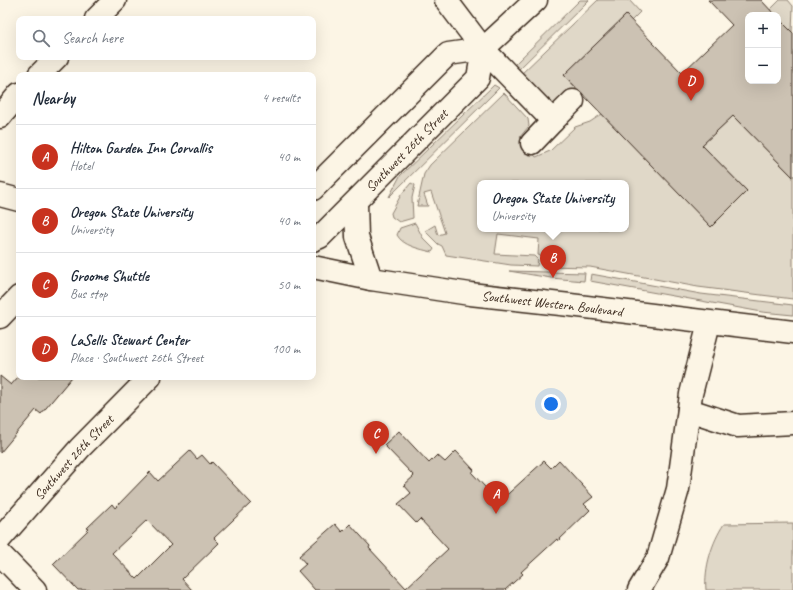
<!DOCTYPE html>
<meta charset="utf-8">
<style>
body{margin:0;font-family:Caveat,sans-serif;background:#f2f2f3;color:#1f2937}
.controls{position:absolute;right:12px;top:12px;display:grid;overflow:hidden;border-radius:8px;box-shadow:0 4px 16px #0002}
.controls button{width:36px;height:36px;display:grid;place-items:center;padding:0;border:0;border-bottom:1px solid #e0e1e3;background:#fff;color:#1f2937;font:20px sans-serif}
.you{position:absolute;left:551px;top:404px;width:14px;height:14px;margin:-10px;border:3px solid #fff;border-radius:50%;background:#1a73e8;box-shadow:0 0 0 6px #1a73e833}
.badge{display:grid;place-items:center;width:26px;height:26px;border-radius:50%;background:#c8321e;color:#fff;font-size:13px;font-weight:700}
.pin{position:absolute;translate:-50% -33px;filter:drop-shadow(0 1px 2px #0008)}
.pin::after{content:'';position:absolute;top:21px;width:14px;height:12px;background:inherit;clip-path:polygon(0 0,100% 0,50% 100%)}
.popup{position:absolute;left:477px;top:180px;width:152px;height:52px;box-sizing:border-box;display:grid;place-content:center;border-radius:8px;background:#fff;filter:drop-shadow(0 1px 3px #0005);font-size:13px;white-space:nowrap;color:#747a83}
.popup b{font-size:15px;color:#1f2937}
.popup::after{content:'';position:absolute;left:50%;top:100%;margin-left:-8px;border:8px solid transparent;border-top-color:#fff}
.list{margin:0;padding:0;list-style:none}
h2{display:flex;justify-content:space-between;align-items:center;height:52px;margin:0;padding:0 16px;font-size:17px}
h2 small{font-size:13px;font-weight:400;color:#747a83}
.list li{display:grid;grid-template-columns:26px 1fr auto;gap:12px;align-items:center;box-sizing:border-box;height:64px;padding:0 16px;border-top:1px solid #e0e1e3}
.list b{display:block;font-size:15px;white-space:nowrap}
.list p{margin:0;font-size:13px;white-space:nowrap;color:#747a83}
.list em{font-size:13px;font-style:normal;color:#747a83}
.icon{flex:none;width:22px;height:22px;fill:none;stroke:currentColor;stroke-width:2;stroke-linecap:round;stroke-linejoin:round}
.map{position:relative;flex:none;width:793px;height:590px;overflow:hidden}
.search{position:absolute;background:#fff;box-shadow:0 4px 16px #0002;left:16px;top:16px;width:300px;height:44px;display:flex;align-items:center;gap:10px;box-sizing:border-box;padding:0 14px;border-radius:8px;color:#747a83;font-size:15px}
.panel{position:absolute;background:#fff;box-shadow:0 4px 16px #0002;left:16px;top:72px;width:300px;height:308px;border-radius:8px}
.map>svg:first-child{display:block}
.green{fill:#e0d8c8;stroke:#8e8173;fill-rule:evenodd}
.building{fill:#ccc2b3;stroke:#3b2a1e;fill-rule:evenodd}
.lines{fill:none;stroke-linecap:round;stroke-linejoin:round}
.minor-casing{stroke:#3b2a1e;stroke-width:25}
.major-casing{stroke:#3b2a1e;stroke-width:25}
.minor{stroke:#fcf5e5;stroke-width:22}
.major{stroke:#fcf5e5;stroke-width:22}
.labels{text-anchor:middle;stroke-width:4;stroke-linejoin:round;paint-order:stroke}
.street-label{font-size:14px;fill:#3b2a1e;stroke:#fcf5e5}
</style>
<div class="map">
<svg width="793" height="590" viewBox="0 0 793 590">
<rect width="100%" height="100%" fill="#fcf5e5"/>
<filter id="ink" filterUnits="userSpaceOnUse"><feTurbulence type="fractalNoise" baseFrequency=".025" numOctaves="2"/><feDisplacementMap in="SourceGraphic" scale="8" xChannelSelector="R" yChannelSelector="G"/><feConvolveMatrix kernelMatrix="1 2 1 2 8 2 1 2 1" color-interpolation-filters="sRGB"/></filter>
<g filter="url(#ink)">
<g class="green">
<polygon points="580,0 589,0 515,73 513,66"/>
<path d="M598,0H629L640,12L631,21L626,15L564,75L576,88C565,99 561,105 544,105L519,76Z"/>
<polygon points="780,0 788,0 793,6 792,32 778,18 778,15 775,15 770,10"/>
<polygon points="494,85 499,88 389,197 400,176"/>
<path d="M504,93L528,119L529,126L520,137L536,157L550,151L575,127L590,122L602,114L711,226L747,191L702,145L733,116L793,177V299L698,287L590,267L543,266L542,256L538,255L539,239L498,234L495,254L534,256L538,260L537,266L511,265L446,255L442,246L438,244L425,231L435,225L438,235L445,233L431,192L424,194L428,206H417L424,174L430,165ZM480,183H626V229H480Z"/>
<polygon points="411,183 415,185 412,198 413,218 399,222 392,217 391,213 401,195"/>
<path d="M415,223L423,238L434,249L432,252C420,249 403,246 397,235L400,228Z"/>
<polygon points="509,271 585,273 584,281 551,278"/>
<polygon points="591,274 701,294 793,305 793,315 762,312 590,281"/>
<path d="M793,523V590H706C704,568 712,542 724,524Z"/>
</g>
<g class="building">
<polygon points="708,0 761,0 775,15 748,15 748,81 778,81 778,18 793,33 793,177 733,116 702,145 747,191 711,227 564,75 626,15 682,73 732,25"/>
<polygon points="0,376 11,385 18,377 72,377 41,414 36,410 0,453"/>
<polygon points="399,431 429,463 437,455 445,462 456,451 474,470 472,473 499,502 544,461 551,468 559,460 593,497 584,504 590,510 558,541 557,539 521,572 523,574 505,590 315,590 298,571 306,564 299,556 335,524 342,532 350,524 370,546 369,548 406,588 448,549 420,519 416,523 398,504 411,493 404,485 414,476 384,445"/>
<path d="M190,451L197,459L202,455L210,464L212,462L251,503L214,538L219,543L182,579L192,590H78L53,564L89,529L87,528L112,504L115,508L150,472L158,481ZM147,520L171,545L137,579L112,553Z"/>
</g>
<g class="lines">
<g class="minor-casing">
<g id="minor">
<polyline points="446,0 483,49 553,121 573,101"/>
<polyline points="96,19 115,0"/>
<polyline points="39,75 57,57"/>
<polyline points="0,117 19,94"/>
<polyline points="532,143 553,121"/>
<polyline points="313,189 448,54 483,49 536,0"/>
<polyline points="356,203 357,237 371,279"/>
<path id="s1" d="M313,240L320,237L478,78L483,49"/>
<polyline points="0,317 19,297"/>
<polyline points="689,410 738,426 793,423"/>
<path id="s2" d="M0,539L80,448L150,377"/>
<polyline points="0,554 35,590"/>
<polyline points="639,590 658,558 678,489 691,394 709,323"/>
</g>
</g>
<g class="major-casing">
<g id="major">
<polyline points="0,195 19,200"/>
<path id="s3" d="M313,267L371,279L470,294L570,305L793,332"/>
</g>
</g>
<use href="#minor" class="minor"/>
<use href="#major" class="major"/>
</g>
</g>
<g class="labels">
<g class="street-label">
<text dy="5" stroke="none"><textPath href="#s1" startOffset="130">Southwest 26th Street</textPath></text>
<text dy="5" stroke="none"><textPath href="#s3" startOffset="242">Southwest Western Boulevard</textPath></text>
<text dy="5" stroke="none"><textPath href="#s2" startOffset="110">Southwest 26th Street</textPath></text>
</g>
</g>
</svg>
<div class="controls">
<button>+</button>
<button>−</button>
</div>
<div class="you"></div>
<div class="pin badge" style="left:496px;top:514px">A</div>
<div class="pin badge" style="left:553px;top:278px">B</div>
<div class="popup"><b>Oregon State University</b>University</div>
<div class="pin badge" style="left:376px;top:454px">C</div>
<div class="pin badge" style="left:691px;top:101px">D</div>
<div class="search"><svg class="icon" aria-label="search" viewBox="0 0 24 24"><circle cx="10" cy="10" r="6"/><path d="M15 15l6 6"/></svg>Search here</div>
<section class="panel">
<h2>Nearby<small>4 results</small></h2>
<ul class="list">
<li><span class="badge">A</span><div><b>Hilton Garden Inn Corvallis</b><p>Hotel</p></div><em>40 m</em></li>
<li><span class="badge">B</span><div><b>Oregon State University</b><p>University</p></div><em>40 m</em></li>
<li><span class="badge">C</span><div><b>Groome Shuttle</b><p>Bus stop</p></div><em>50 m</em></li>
<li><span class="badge">D</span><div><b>LaSells Stewart Center</b><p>Place · Southwest 26th Street</p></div><em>100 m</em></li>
</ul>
</section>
</div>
